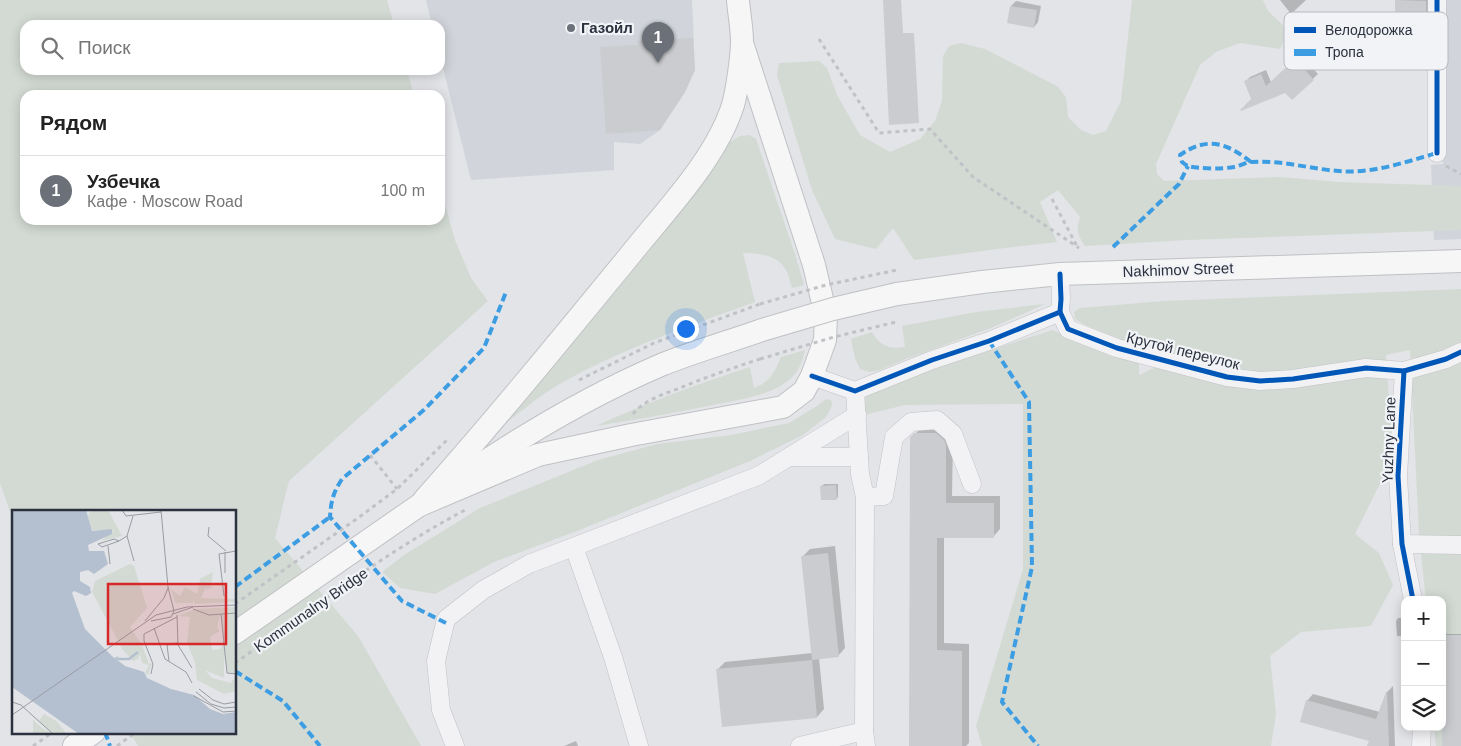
<!DOCTYPE html>
<html lang="ru">
<meta charset="utf-8">
<style>
body{margin:0;font-family:Arial,sans-serif;background:#f6f6f6;color:#222}
.controls{position:absolute;right:15px;bottom:15px;display:grid;overflow:hidden;border-radius:10px;box-shadow:0 2px 12px #0003}
.controls button{width:45px;height:45px;display:grid;place-items:center;padding:0;border:0;border-bottom:1px solid #e0e0e0;background:#fff;color:#222;font:25px sans-serif}
.you{position:absolute;left:685px;top:328px;width:18px;height:18px;margin:-12px;border:4px solid #fff;border-radius:50%;background:#1a73e8;box-shadow:0 0 0 8px #1a73e833}
.badge{display:grid;place-items:center;width:32px;height:32px;border-radius:50%;background:#6b7079;color:#fff;font-size:16px;font-weight:700}
.pin{position:absolute;translate:-50% -41px;filter:drop-shadow(0 1px 2px #0008)}
.pin::after{content:'';position:absolute;top:26px;width:18px;height:15px;background:inherit;clip-path:polygon(0 0,100% 0,50% 100%)}
.list{margin:0;padding:0;list-style:none}
h2{display:flex;justify-content:space-between;align-items:center;height:65px;margin:0;padding:0 20px;font-size:21px}
h2 small{font-size:16px;font-weight:400;color:#767676}
.list li{display:grid;grid-template-columns:32px 1fr auto;gap:15px;align-items:center;box-sizing:border-box;height:70px;padding:0 20px;border-top:1px solid #e0e0e0}
.list b{display:block;font-size:19px;white-space:nowrap}
.list p{margin:0;font-size:16px;white-space:nowrap;color:#767676}
.list em{font-size:16px;font-style:normal;color:#767676}
.icon{flex:none;width:28px;height:28px;fill:none;stroke:currentColor;stroke-width:2;stroke-linecap:round;stroke-linejoin:round}
.map{position:relative;flex:none;width:1461px;height:746px;overflow:hidden}
.search{position:absolute;background:#fff;box-shadow:0 2px 12px #0003;left:20px;top:20px;width:425px;height:55px;display:flex;align-items:center;gap:12px;box-sizing:border-box;padding:0 18px;border-radius:15px;color:#767676;font-size:19px}
.panel{position:absolute;background:#fff;box-shadow:0 2px 12px #0003;left:20px;top:90px;width:425px;height:135px;border-radius:15px}
.map>svg:first-child{display:block}
.built{fill:#d1d4da}
.green{fill:#d3dad3;fill-rule:evenodd}
.shadow{fill:#0003}
.building{fill:#cbcccf}
.lines{fill:none;stroke-linecap:round;stroke-linejoin:round}
.minor-casing{stroke:#c1c2c5;stroke-width:19}
.major-casing{stroke:#bfc1c4;stroke-width:24}
.path{stroke:#c0c2c6;stroke-width:3;stroke-dasharray:4 4;stroke-linecap:butt}
.minor{stroke:#f2f2f4;stroke-width:18}
.major{stroke:#f6f6f6;stroke-width:22}
.major-bridge-casing{stroke:#bfc1c4;stroke-width:24;stroke-linecap:butt}
.path-bridge{stroke:#c0c2c6;stroke-width:3;stroke-dasharray:4 4;stroke-linecap:butt}
.major-bridge{stroke:#f6f6f6;stroke-width:22}
.quiet{stroke:#3d9de3;stroke-width:4;stroke-dasharray:8 4;stroke-linecap:butt}
.cycleway-casing{stroke:#f1f3f6;stroke-width:8}
.cycleway{stroke:#0057b8;stroke-width:5}
.poi-dot{fill:#6b7079;stroke:#f1f3f6;stroke-width:2}
.labels{text-anchor:middle;stroke-width:4.5;stroke-linejoin:round;paint-order:stroke}
.poi-label{font-size:15px;font-weight:bold;fill:#2b313e;stroke:#f1f3f6;text-anchor:start}
.street-label{font-size:15px;fill:#2b313e;stroke:#f1f3f6}
.inset-river{fill:none;stroke:#b4bfcf;stroke-width:2.5}
.inset-road{fill:none;stroke:#999ca3;stroke-width:1}
.view{fill:#d62828;fill-opacity:0.15;stroke:#d62828;stroke-width:2.5}
.inset-edge{fill:none;stroke:#2b313e;stroke-width:2.5}
.key{fill:#f1f3f6;stroke:#b6b9bf;stroke-width:1}
.key-label{font-size:14px;fill:#2b313e}
</style>
<div class="map">
<svg width="1461" height="746" viewBox="0 0 1461 746">
<rect width="100%" height="100%" fill="#e2e4e7"/>
<g class="built">
<polygon points="426,0 692,0 695,70 685,92 660,130 640,144 614,142 614,170 471,180 440,56 440,25 432,25"/>
<polygon points="1441,0 1461,0 1461,239 1434,240 1431,165 1443,164"/>
</g>
<g class="green">
<polygon points="0,0 387,0 394,25 25,25 25,70 407,70 414,95 25,95 25,220 440,220 440,187 455,240 471,278 488,301 289,481 275,538 358,636 421,746 138,746 130,732 235,732 235,511 14,511 14,523 0,483"/>
<path d="M1132,0H1263L1268,11L1289,31L1280,49L1240,43L1216,52L1200,65L1156,164L1157,174L1164,181L1280,177L1338,182L1461,186V230L1187,240L1085,246C1077,233 1076,232 1080,217L1058,190L1040,202L1057,242L1005,248L914,260L893,228L876,249L835,239L812,190L777,75L779,63L819,61L827,68L837,95L860,135L890,152L920,139L935,121L942,101L943,56L949,46L961,43L985,49L1057,86L1066,97L1068,117L1081,130L1093,135L1106,131L1121,101Z"/>
<path d="M749,135L756,139L795,254L804,285L792,288C790,283 789,275 786,270C778,255 758,253 743,253L755,302C687,327 621,349 558,385C539,396 523,410 506,423L539,380L622,284L668,227L728,143L740,136Z"/>
<path d="M1461,289V746H1436L1434,727H1442V600H1426L1419,535L1410,350L1386,355L1393,457L1355,534L1379,553L1393,585L1371,626L1301,632L1270,656L1276,714L1271,746H982L976,726L1023,569V404L905,405L864,415L866,394L956,361L1053,330L1073,340L1101,332L1083,324L1075,319L1074,312L1080,308L1164,301ZM1139,345L1179,356L1139,375Z"/>
<path d="M1045,304L991,328L906,359L880,370L870,372L860,369L855,358L851,339L872,332C881,347 889,349 905,347L902,326L976,312Z"/>
<path d="M805,350C802,362 799,372 789,380C770,396 737,400 713,405C674,413 635,420 596,426C646,403 697,384 750,367L754,388C771,381 774,373 781,357Z"/>
<polygon points="826,399 831,400 832,406 826,417 803,435 750,461 577,531 494,562 435,594 400,588 382,572 404,555 480,508 598,460 657,444 731,435 789,423 817,406"/>
</g>
<g class="shadow">
<polygon points="1280,0 1306,0 1291,14"/>
<polygon points="1396,0 1429,0 1429,15 1425,18 1396,18"/>
<polygon points="1016,1 1041,6 1038,22 1034,27 1011,6"/>
<polygon points="1300,55 1318,74 1292,99 1286,91 1253,99 1245,82 1250,77 1266,70 1271,82"/>
<polygon points="923,426 944,426 953,437 952,496 1000,496 1000,529 993,537 944,536 944,643 969,644 969,743 966,746 911,746 911,438"/>
<polygon points="824,484 838,484 838,497 836,499 822,486"/>
<polygon points="835,546 845,648 838,656 819,658 824,709 817,717 718,669 725,662 812,653 803,556 810,549"/>
<polygon points="1398,618 1405,618 1405,636 1397,636 1396,621"/>
<polygon points="1444,634 1461,634 1461,746 1443,746 1442,636"/>
<polygon points="1393,686 1395,746 1368,746 1370,740 1307,701 1313,694 1380,712 1387,692"/>
<polygon points="576,741 578,746 564,746"/>
</g>
<g class="building">
<polygon points="883,0 901,0 903,33 914,33 919,123 889,125"/>
<polygon points="1395,0 1426,1 1426,20 1395,19"/>
<polygon points="1010,6 1037,10 1034,28 1007,23"/>
<polygon points="693,38 695,70 685,92 660,130 606,134 600,47 638,45 637,41"/>
<polygon points="1295,59 1314,80 1292,100 1285,93 1241,111 1240,110 1251,99 1244,81 1261,74 1266,86"/>
<polygon points="914,433 936,433 944,440 946,445 946,503 994,503 994,538 937,538 937,650 962,651 962,746 909,746 910,437"/>
<polygon points="836,485 837,500 821,500 820,486"/>
<polygon points="828,553 839,657 812,660 801,556"/>
<rect x="1442" y="635" width="19" height="111"/>
<polygon points="812,660 817,718 722,727 716,669"/>
<polygon points="1386,692 1387,692 1389,746 1367,746 1369,741 1300,722 1306,700 1376,719"/>
</g>
<g class="lines">
<g class="minor-casing">
<g id="minor">
<polyline points="1437,153 1437,0"/>
<polyline points="1060,312 1068,329 1117,348 1227,377 1260,381 1293,379 1366,368 1404,371 1446,359 1461,352"/>
<polyline points="1404,371 1398,476 1402,544 1413,600"/>
<polyline points="812,376 855,391 932,360 989,341 1060,312 1061,299 1060,274"/>
<polyline points="855,391 860,474 865,497 864,731 866,746"/>
<polyline points="789,457 859,457"/>
<polyline points="865,497 884,496 894,437 911,422 937,420 953,434 972,484"/>
<polyline points="1402,544 1461,545"/>
<polyline points="574,547 613,657 639,746"/>
<polyline points="455,746 441,710 436,661 446,619 483,590 529,564 758,476 857,415"/>
<polyline points="800,746 864,731"/>
<polyline points="1421,746 1422,727"/>
</g>
</g>
<g class="major-casing">
<g id="major">
<polyline points="897,294 982,282 1060,274 1461,261"/>
<path d="M462,477C525,434 591,395 661,365C693,352 728,342 762,330"/>
<path d="M424,500C495,420 563,337 631,254C666,210 716,159 733,105C737,91 742,56 742,41C742,28 739,14 738,0"/>
<polyline points="420,505 538,455 631,435 783,407 804,391 812,376 825,340 826,316 814,265 742,43"/>
<polyline points="235,633 431,497"/>
<polyline points="74,746 94,732"/>
</g>
</g>
<g class="path">
<polyline points="819,39 879,133 930,129 973,177 1079,248"/>
<polyline points="1446,166 1461,174"/>
<polyline points="1052,199 1078,248"/>
<polyline points="579,380 654,343 760,304"/>
<path d="M633,414C644,400 664,394 680,388C706,377 733,368 760,359"/>
<polyline points="370,455 397,489"/>
<polyline points="235,604 358,518 397,489 447,440"/>
<path d="M235,663C311,610 385,552 467,509"/>
<polyline points="33,746 53,732"/>
<polyline points="117,746 136,732"/>
</g>
<use href="#minor" class="minor"/>
<use href="#major" class="major"/>
<g class="major-bridge-casing">
<polyline id="major-bridge" points="762,330 833,309 897,294"/>
</g>
<g class="path-bridge">
<polyline points="760,304 826,285 897,270"/>
<polyline points="760,359 834,337 896,322"/>
</g>
<use href="#major-bridge" class="major-bridge"/>
<g class="quiet">
<path d="M1251,162C1227,143 1207,136 1180,155L1182,162C1182,162 1187,166 1188,166C1197,169 1224,169 1234,167C1240,166 1246,162 1252,162C1282,160 1310,169 1339,171C1373,174 1405,162 1437,153"/>
<polyline points="1113,247 1179,184 1188,166"/>
<polyline points="989,341 1029,402 1032,567 1002,702 1038,746"/>
<polyline points="235,587 330,517"/>
<path d="M446,623L402,601L330,517C331,501 333,493 342,479L425,409L484,348L506,292"/>
<polyline points="235,671 283,701 320,746"/>
<polyline points="105,732 110,746"/>
</g>
<g class="cycleway-casing">
<g id="cycleway">
<polyline points="1437,153 1437,0"/>
<polyline points="1060,312 1068,329 1117,348 1227,377 1260,381 1293,379 1366,368 1404,371 1446,359 1461,352"/>
<polyline points="1404,371 1398,476 1402,544 1413,600"/>
<polyline points="812,376 855,391 932,360 989,341 1060,312 1061,299 1060,274"/>
</g>
</g>
<use href="#cycleway" class="cycleway"/>
</g>
<circle class="poi-dot" cx="571" cy="28" r="5"/>
<g class="labels">
<g class="poi-label">
<text x="581" y="33">Газойл</text>
</g>
<g class="street-label">
<text transform="translate(1178 270) rotate(-2)" y="5">Nakhimov Street</text>
<text transform="translate(1183 351) rotate(14)" y="5">Крутой переулок</text>
<text transform="translate(1389 440) rotate(-88)" y="5">Yuzhny Lane</text>
<text transform="translate(311 610) rotate(-35)" y="5">Kommunalny Bridge</text>
</g>
</g>
<g transform="translate(12 510)">
<rect width="224" height="224" fill="#e2e4e7"/>
<path d="M79,0H96L110,26L89,31L102,20H80L76,7ZM118,54L122,56L135,98L118,117L130,135L137,154L140,153L136,165L133,163L137,155L130,153L128,144L126,149L121,151L111,140L80,82L83,71ZM201,62L199,78L193,79L189,88L224,89V92L183,94L181,89V93H163L159,79L168,86L173,77L185,84L188,69ZM224,97V164L216,163L212,146V168L193,160L200,168L219,173L224,165V181L212,184L185,170L183,153L175,132L178,107L166,106L183,99ZM209,102L212,134L208,139L200,140L198,127L208,121L205,117ZM32,204L44,211L55,224H43L35,219L27,211ZM21,210L30,218L40,224H21Z" fill="#d3dad3" fill-rule="evenodd"/>
<path d="M0,0H74L80,21L100,19V24L76,35L77,41H92L96,54L82,64L76,60L68,62V71L78,77L79,83L74,86L62,81L60,83L73,119L102,148L107,146L104,149L113,156L132,162L135,168L159,179L182,185L198,199L211,204L224,202V224H67L0,177Z" fill="#b4bfcf"/>
<path class="inset-river" d="M105,149H117L126,142"/>
<path class="inset-road" d="M110,0L114,6L149,2M121,6L115,26L122,51M197,17L196,26L214,41M107,31L90,37L86,34L102,29L107,31L115,26M96,36L98,54M213,63V42M212,86L207,44L224,41M181,99L197,105L224,103M161,104L181,97M209,104L215,163L224,164M165,105L166,135L180,158M133,111L152,88L156,78M139,111L159,107L162,101L156,77L149,0M142,118L153,149L174,162L180,173M157,151L155,135L165,133M139,164L141,154L132,131V124L165,107M187,179L201,190L212,194L224,192M184,182L199,194L212,198L224,197M182,186L211,202L224,201M0,192L9,195L41,224M0,205L144,105L175,97L224,95"/>
<path class="view" d="M96,74H214V134H96Z"/>
<rect width="224" height="224" class="inset-edge"/>
</g>
<rect x="1284" y="12" width="164" height="58" rx="8" class="key"/>
<rect x="1294" y="27" width="22" height="6" fill="#0057b8"/>
<rect x="1294" y="49" width="22" height="7" fill="#3d9de3"/>
<g class="key-label">
<text x="1325" y="35">Велодорожка</text>
<text x="1325" y="57">Тропа</text>
</g>
</svg>
<div class="controls">
<button>+</button>
<button>−</button>
<button><svg class="icon" aria-label="layers" viewBox="0 0 24 24"><path d="M12 4l9 5-9 5-9-5zM3 14l9 5 9-5"/></svg></button>
</div>
<div class="you"></div>
<div class="pin badge" style="left:658px;top:63px">1</div>
<div class="search"><svg class="icon" aria-label="search" viewBox="0 0 24 24"><circle cx="10" cy="10" r="6"/><path d="M15 15l6 6"/></svg>Поиск</div>
<section class="panel">
<h2>Рядом<small></small></h2>
<ul class="list">
<li><span class="badge">1</span><div><b>Узбечка</b><p>Кафе · Moscow Road</p></div><em>100 m</em></li>
</ul>
</section>
</div>
